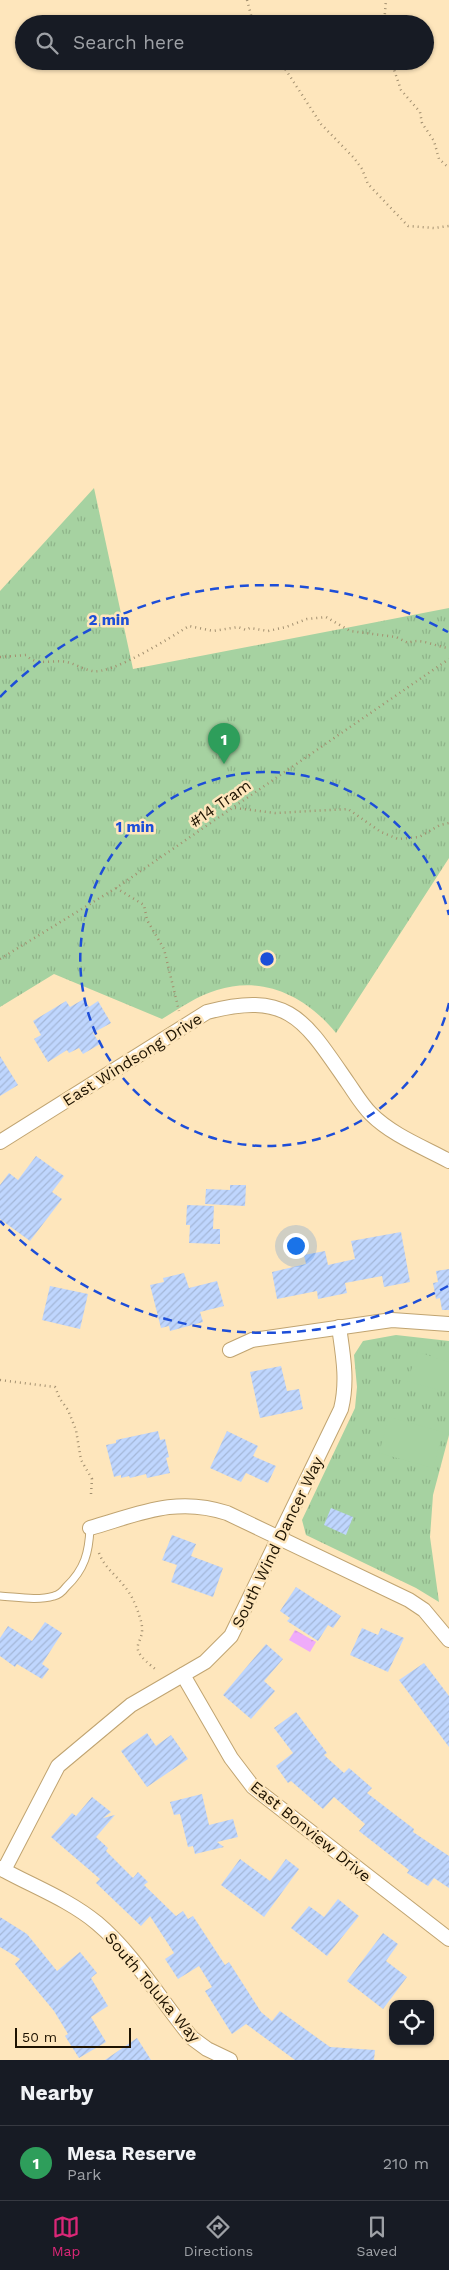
<!DOCTYPE html>
<style>
body{margin:0;font-family:"Work Sans",sans-serif;background:#242831;color:#f1f3f6}
.controls{position:absolute;right:15px;bottom:15px;display:grid;overflow:hidden;border-radius:10px;box-shadow:0 1px 4px #0004}
.controls button{width:45px;height:45px;display:grid;place-items:center;padding:0;border:0;border-bottom:1px solid #363941;background:#171b24;color:#f1f3f6;font:25px sans-serif}
.scale{position:absolute;left:15px;bottom:12px;width:116px;box-sizing:border-box;padding-left:5px;border:2px solid #1e1301;border-top:0;font-size:14px;line-height:18px;white-space:nowrap;color:#1e1301;-webkit-text-stroke:4px #fee6bc;paint-order:stroke}
.you{position:absolute;left:295px;top:1245px;width:18px;height:18px;margin:-12px;border:4px solid #fff;border-radius:50%;background:#1a73e8;box-shadow:0 0 0 8px #1a73e833}
.badge{display:grid;place-items:center;width:32px;height:32px;border-radius:50%;background:#db2777;color:#fff;font-size:16px;font-weight:700}
.pin{position:absolute;translate:-50% -41px;filter:drop-shadow(0 1px 2px #0008)}
.pin::after{content:'';position:absolute;top:26px;width:18px;height:15px;background:inherit;clip-path:polygon(0 0,100% 0,50% 100%)}
.list{margin:0;padding:0;list-style:none}
h2{display:flex;justify-content:space-between;align-items:center;height:65px;margin:0;padding:0 20px;font-size:21px}
h2 small{font-size:16px;font-weight:400;color:#9ea1a6}
.list li{display:grid;grid-template-columns:32px 1fr auto;gap:15px;align-items:center;box-sizing:border-box;height:75px;padding:0 20px;border-top:1px solid #363941}
.list b{display:block;font-size:19px;white-space:nowrap}
.list p{margin:0;font-size:16px;white-space:nowrap;color:#9ea1a6}
.list em{font-size:16px;font-style:normal;color:#9ea1a6}
.icon{flex:none;width:28px;height:28px;fill:none;stroke:currentColor;stroke-width:2;stroke-linecap:round;stroke-linejoin:round}
.map{position:relative;flex:none;width:449px;height:2060px;overflow:hidden}
.search{position:absolute;background:#171b24;box-shadow:0 1px 4px #0004;left:15px;right:15px;top:15px;height:55px;display:flex;align-items:center;gap:12px;box-sizing:border-box;padding:0 18px;border-radius:28px;color:#9ea1a6;font-size:19px}
.sheet{height:140px;background:#171b24}
nav{display:flex;justify-content:space-around;align-items:center;box-sizing:border-box;height:70px;border-top:1px solid #363941;background:#171b24;font-size:14px;color:#9ea1a6}
nav a{display:grid;justify-items:center;gap:2px}
nav .on{color:#db2777}
.map>svg:first-child{display:block}
.park{fill:url(#park-tufts)}
.pitch{fill:#a6d2a1}
.water{fill:url(#water-ripples)}
.building{fill:url(#building-hatch)}
.lines{fill:none;stroke-linecap:round;stroke-linejoin:round}
.service-casing{stroke:#c0a471;stroke-width:9}
.minor-casing{stroke:#c0a471;stroke-width:16}
.path{stroke:#a39070;stroke-width:2.5;stroke-dasharray:1 4;stroke-linecap:butt}
.service{stroke:#fff;stroke-width:7}
.minor{stroke:#fff;stroke-width:14}
.ring{fill:none;stroke:#1d4ed8;stroke-width:2.5;stroke-dasharray:9 6}
.labels{text-anchor:middle;stroke-width:5;stroke-linejoin:round;paint-order:stroke}
.street-label{font-size:16px;fill:#1e1301;stroke:#fee6bc}
.centre{fill:#1d4ed8;stroke:#fee6bc;stroke-width:2.5}
.ring-label{font-size:15px;text-anchor:middle;font-weight:bold;fill:#1d4ed8;stroke:#fee6bc;stroke-width:5;stroke-linejoin:round;paint-order:stroke}
</style>
<div class="map">
<svg width="449" height="2060" viewBox="0 0 449 2060">
<defs>
<pattern id="park-tufts" width="24" height="20" patternUnits="userSpaceOnUse" patternTransform="scale(1.25)"><rect width="24" height="20" fill="#a6d2a1"/><path d="M3 7l-1-3M5 7V3M7 7l1-3M15 17l-1-3M17 17v-4M19 17l1-3" fill="none" stroke="#8eb389"/></pattern>
<pattern id="water-ripples" width="26" height="14" patternUnits="userSpaceOnUse" patternTransform="scale(1.25)"><rect width="26" height="14" fill="#efabfa"/><path d="M2 4q2-2 4 0t4 0M15 11q2-2 4 0t4 0" fill="none" stroke="#cc92d4"/></pattern>
<pattern id="building-hatch" width="6" height="6" patternUnits="userSpaceOnUse" patternTransform="scale(1.25)"><rect width="6" height="6" fill="#bfd6fe"/><path d="M-1 1l2-2M0 6l6-6M5 7l2-2" fill="none" stroke="#a4b7d8"/></pattern>
</defs>
<rect width="100%" height="100%" fill="#fee6bc"/>
<g class="park">
<path d="M94,488L133,669L449,608V858L336,1033C307,997 264,975 217,990C197,996 180,1008 162,1019L54,974L0,1007V591Z"/>
<polygon points="396,1335 449,1341 449,1435 433,1495 430,1537 439,1602 416,1588 306,1535 302,1520 355,1408 357,1387 354,1355 363,1341"/>
</g>
<g class="pitch">
<polygon points="418,1352 449,1362 449,1393 407,1381"/>
<polygon points="389,1417 443,1432 433,1468 379,1453"/>
</g>
<polygon class="water" points="295,1630 316,1642 310,1652 289,1640"/>
<g class="building">
<polygon points="84,999 89,1007 98,1001 111,1023 93,1033 100,1044 83,1054 79,1048 69,1053 67,1050 48,1062 34,1039 41,1035 33,1021 66,1001 70,1007"/>
<polygon points="0,1056 18,1085 0,1096"/>
<polygon points="36,1156 64,1176 52,1192 62,1199 30,1241 0,1219 0,1185 9,1173 18,1180"/>
<polygon points="230,1185 246,1185 245,1206 205,1204 206,1189 230,1190"/>
<polygon points="187,1205 214,1206 213,1229 220,1229 220,1244 189,1243 190,1225 186,1225"/>
<polygon points="401,1232 410,1282 384,1287 382,1276 345,1283 347,1293 318,1299 317,1291 277,1299 272,1272 306,1264 304,1255 325,1251 328,1265 355,1259 351,1241"/>
<polygon points="449,1269 449,1310 442,1310 440,1298 436,1299 433,1283 438,1282 436,1271"/>
<polygon points="184,1273 189,1288 217,1281 224,1306 200,1312 203,1322 170,1331 169,1326 161,1328 150,1285 164,1282 163,1278"/>
<polygon points="50,1286 88,1294 80,1329 42,1320"/>
<polygon points="281,1366 287,1391 299,1389 303,1409 260,1418 250,1372"/>
<polygon points="158,1431 160,1440 165,1439 169,1457 166,1458 170,1473 147,1478 146,1474 130,1478 129,1476 121,1478 121,1475 114,1477 106,1445 116,1443 116,1440"/>
<polygon points="227,1431 258,1446 253,1456 276,1466 268,1483 246,1473 241,1482 210,1468"/>
<polygon points="331,1508 353,1517 346,1535 324,1525"/>
<polygon points="172,1535 196,1544 191,1556 223,1568 213,1597 171,1582 177,1565 162,1560"/>
<polygon points="296,1587 341,1616 333,1628 328,1625 318,1641 287,1621 290,1618 280,1611"/>
<polygon points="45,1622 62,1633 42,1664 49,1669 42,1679 17,1664 15,1667 0,1656 0,1638 8,1626 32,1641"/>
<polygon points="362,1628 378,1635 381,1628 404,1638 388,1672 350,1655"/>
<polygon points="266,1644 283,1659 264,1681 275,1691 251,1719 223,1695"/>
<polygon points="424,1663 449,1696 449,1747 399,1680"/>
<polygon points="296,1712 327,1753 324,1755 344,1773 349,1768 372,1788 367,1793 414,1829 413,1832 449,1856 449,1888 434,1878 428,1886 407,1873 409,1870 359,1831 365,1824 334,1797 323,1809 291,1781 288,1783 276,1766 293,1753 274,1728"/>
<polygon points="147,1733 156,1746 171,1735 188,1759 147,1787 121,1751"/>
<polygon points="202,1794 209,1825 233,1819 238,1837 217,1842 224,1847 195,1854 193,1846 188,1847 180,1814 174,1815 170,1802"/>
<polygon points="92,1797 111,1812 103,1818 115,1815 96,1837 108,1848 106,1851 133,1878 138,1872 148,1882 144,1885 176,1916 183,1911 188,1919 193,1916 225,1965 229,1962 261,2012 272,2021 280,2011 330,2047 375,2050 374,2060 295,2060 246,2024 232,2034 205,1991 212,1987 199,1966 178,1979 165,1959 174,1953 150,1916 141,1926 96,1883 100,1879 51,1837 72,1813 76,1816"/>
<polygon points="240,1859 270,1881 286,1859 299,1869 264,1917 221,1885"/>
<polygon points="338,1899 359,1916 327,1956 291,1928 309,1906 324,1917"/>
<polygon points="0,1917 27,1934 57,1971 80,1952 97,1973 91,1978 108,2006 91,2017 106,2042 79,2058 65,2036 68,2034 54,2011 15,1964 20,1959 0,1947"/>
<polygon points="383,1933 398,1944 386,1961 407,1977 383,2009 347,1981"/>
<polygon points="137,2038 151,2060 105,2060"/>
</g>
<g class="lines">
<g class="service-casing">
<path id="service" d="M0,1596C17,1597 37,1601 54,1596C59,1595 63,1591 66,1587C85,1569 89,1552 90,1528"/>
</g>
<g class="minor-casing">
<g id="minor">
<path d="M0,1142L207,1012C290,990 305,1021 348,1083C355,1093 362,1105 371,1114C392,1135 423,1147 449,1161"/>
<polyline points="230,1350 252,1340 392,1320 449,1324"/>
<path d="M90,1528C139,1514 176,1496 227,1513L409,1600L424,1610L449,1640"/>
<polyline points="183,1675 231,1758 253,1787 449,1939"/>
<path d="M0,1868C32,1886 68,1899 97,1923C135,1955 160,2000 192,2038L207,2049L230,2060"/>
<path d="M4,1870L58,1766L131,1705L205,1662L231,1636L341,1409C348,1381 343,1355 339,1327"/>
</g>
</g>
<g class="path">
<polyline points="247,0 251,15 257,24"/>
<polyline points="384,24 386,0"/>
<polyline points="280,61 321,124 354,158 362,169 368,184 408,226 434,228 449,226"/>
<polyline points="391,61 401,90 420,112 422,123 434,141 439,159 449,168"/>
<path d="M0,657L26,655C37,667 53,659 67,662C75,664 83,669 92,671C112,675 171,637 189,626L213,631L238,627L246,630L250,628L268,631L286,627L307,619L326,617L350,631L396,637L408,643C421,637 435,647 449,648"/>
<polyline points="235,808 275,813 348,809 381,832 398,839 419,837 440,825 449,823"/>
<polyline points="116,888 144,905 147,920 164,949 179,1011"/>
<polyline points="0,959 116,888 449,659"/>
<polyline points="0,1380 55,1387 60,1399 68,1410 76,1430 81,1460 92,1479 91,1494"/>
<path d="M99,1553C104,1567 116,1575 125,1587C132,1595 137,1608 140,1618C150,1647 119,1642 158,1671"/>
</g>
<use href="#service" class="service"/>
<use href="#minor" class="minor"/>
</g>
<g class="ring">
<path d="M449 1003A187 187 0 1 1 449 915"/>
<path d="M448 1286A374 374 0 0 1 0 1221M0 697A374 374 0 0 1 448 632"/>
</g>
<g class="labels">
<g class="street-label">
<text transform="translate(220 803) rotate(-35)" y="6">#14 Tram</text>
<text transform="translate(132 1059) rotate(-32)" y="6">East Windsong Drive</text>
<text transform="translate(277 1542) rotate(-64)" y="6">South Wind Dancer Way</text>
<text transform="translate(311 1831) rotate(39)" y="6">East Bonview Drive</text>
<text transform="translate(153 1987) rotate(50)" y="6">South Toluka Way</text>
</g>
</g>
<circle cx="267" cy="959" r="8" class="centre"/>
<g class="ring-label">
<text x="109" y="625">2 min</text>
<text x="135" y="832">1 min</text>
</g>
</svg>
<div class="controls">
<button><svg class="icon" aria-label="locate" viewBox="0 0 24 24"><circle cx="12" cy="12" r="6"/><path d="M12 2v4M12 18v4M2 12h4M18 12h4"/></svg></button>
</div>
<div class="scale">50 m</div>
<div class="you"></div>
<div class="pin badge" style="left:224px;top:764px;background:#2e9e5b">1</div>
<div class="search"><svg class="icon" aria-label="search" viewBox="0 0 24 24"><circle cx="10" cy="10" r="6"/><path d="M15 15l6 6"/></svg>Search here</div>
</div>
<section class="sheet">
<h2>Nearby<small></small></h2>
<ul class="list">
<li><span class="badge" style="background:#2e9e5b">1</span><div><b>Mesa Reserve</b><p>Park</p></div><em>210 m</em></li>
</ul>
</section>
<nav>
<a class="on"><svg class="icon" aria-label="map" viewBox="0 0 24 24"><path d="M3 6l6-2 6 2 6-2v14l-6 2-6-2-6 2zM9 4v14M15 6v14"/></svg>Map</a>
<a><svg class="icon" aria-label="directions" viewBox="0 0 24 24"><path d="M12 3l9 9-9 9-9-9zM9 14v-3h6M13 9l2 2-2 2"/></svg>Directions</a>
<a><svg class="icon" aria-label="saved" viewBox="0 0 24 24"><path d="M7 4h10v16l-5-4-5 4z"/></svg>Saved</a>
</nav>
